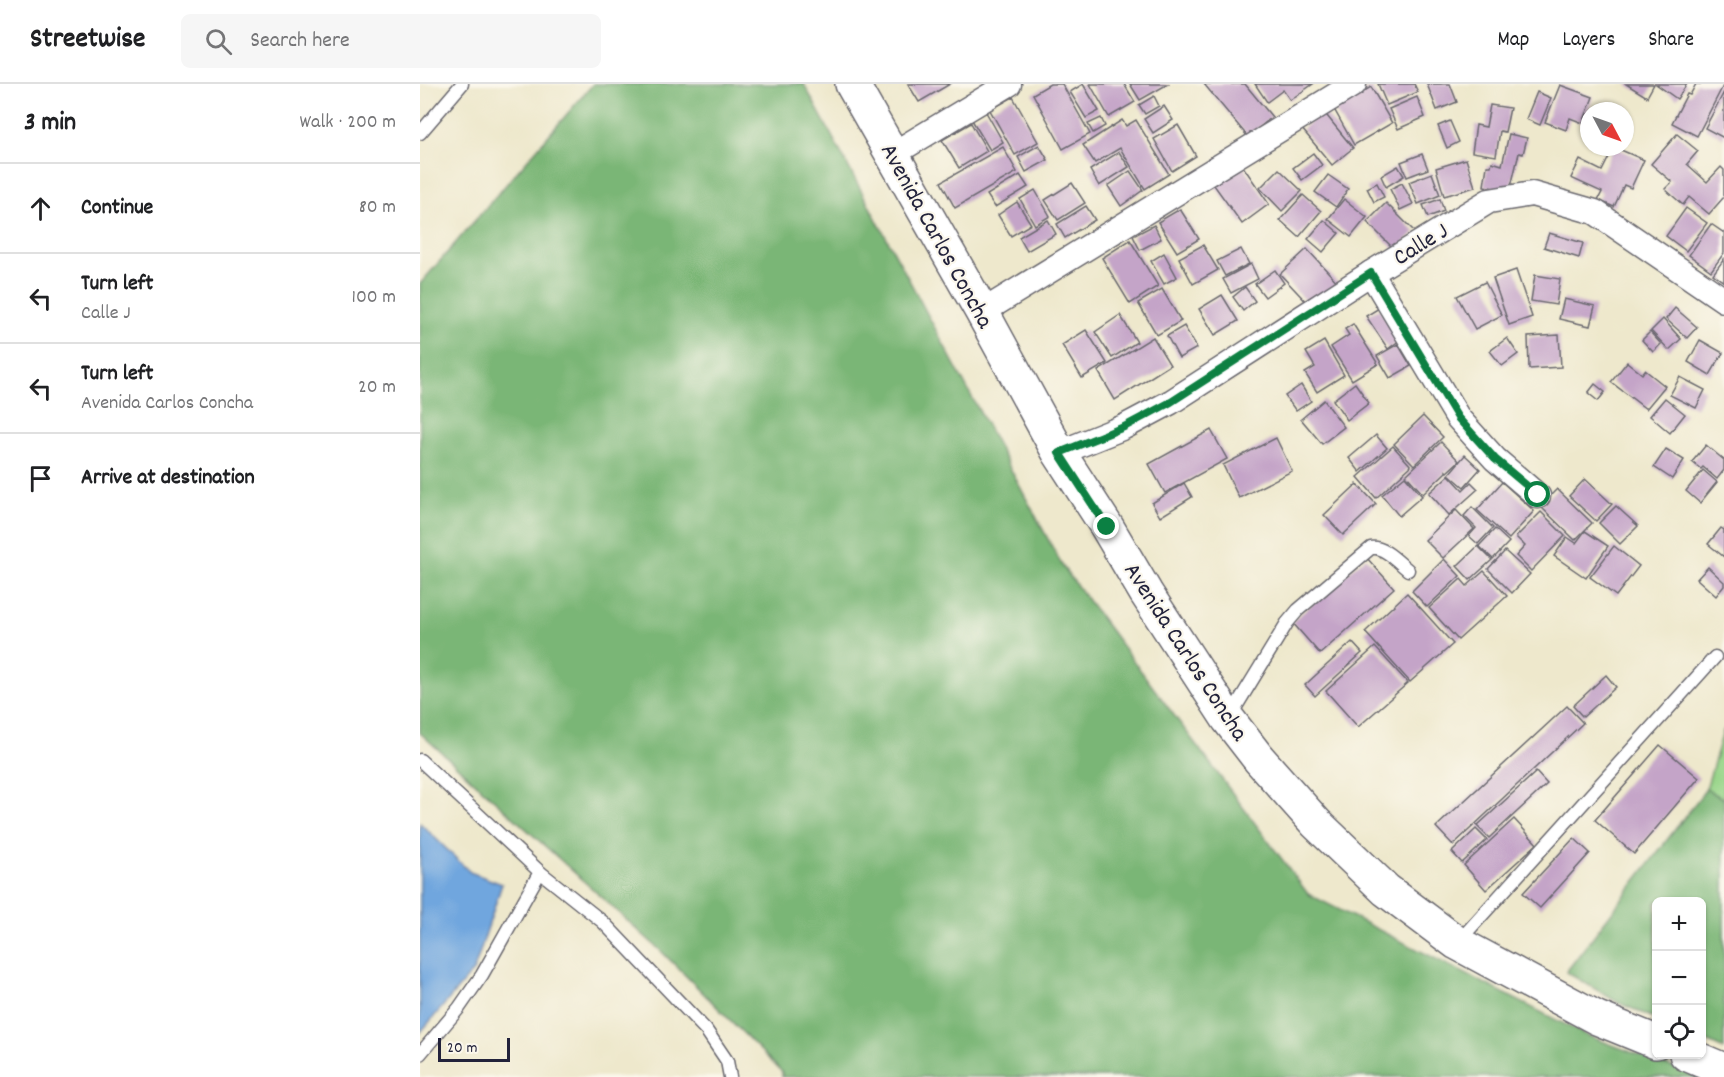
<!DOCTYPE html>
<meta charset="utf-8">
<style>
body{margin:0;font-family:Dekko,sans-serif;background:#f6f6f6;color:#202124}
.controls{position:absolute;right:18px;bottom:18px;display:grid;overflow:hidden;border-radius:9px;box-shadow:0 2px 4px #0004}
.controls button{width:54px;height:54px;display:grid;place-items:center;padding:0;border:0;border-bottom:2px solid #e0e0e0;background:#fff;color:#202124;font:30px sans-serif}
.compass{position:absolute;left:1160px;top:18px;width:54px;height:54px;border-radius:50%;background:#fff;box-shadow:0 2px 4px #0004;rotate:131deg}
.scale{position:absolute;left:18px;bottom:15px;width:72px;box-sizing:border-box;padding-left:6px;border:3px solid #22223b;border-top:0;font-size:16px;line-height:21px;white-space:nowrap;color:#22223b;-webkit-text-stroke:4px #fbf7ec;paint-order:stroke}
.stop{position:absolute;width:18px;height:18px;margin:-14px;border:4px solid #0b8043;border-radius:50%;background:#fff}
.stop.end{background:#0b8043;border-color:#fff;box-shadow:0 2px 6px #0008}
.list{margin:0;padding:0;list-style:none}
h2{display:flex;justify-content:space-between;align-items:center;height:78px;margin:0;padding:0 24px;font-size:26px}
h2 small{font-size:20px;font-weight:400;color:#757577}
.list li{display:grid;grid-template-columns:39px 1fr auto;gap:18px;align-items:center;box-sizing:border-box;height:90px;padding:0 24px;border-top:2px solid #e0e0e0}
.list b{display:block;font-size:22px;white-space:nowrap}
.list p{margin:0;font-size:20px;white-space:nowrap;color:#757577}
.list em{font-size:20px;font-style:normal;color:#757577}
.icon{flex:none;width:33px;height:33px;fill:none;stroke:currentColor;stroke-width:2;stroke-linecap:round;stroke-linejoin:round}
.map{position:relative;flex:none;width:1304px;height:993px;overflow:hidden}
header{display:flex;align-items:center;gap:36px;box-sizing:border-box;height:84px;padding:0 30px;background:#fff;border-bottom:2px solid #e0e0e0}
header strong{font-size:28px}
nav{display:flex;gap:33px;margin-inline-start:auto;font-size:21px}
.search{width:420px;height:54px;background:#f6f6f6;display:flex;align-items:center;gap:15px;box-sizing:border-box;padding:0 21px;border-radius:9px;color:#757577;font-size:22px}
main{display:flex}
aside{flex:1;background:#fff}
.map>svg:first-child{display:block}
.green{fill:#99d58a;stroke:#5e7c62;stroke-width:1.5}
.forest{fill:#7ab676;stroke:#4e6c58;stroke-width:1.5}
.water{fill:#70a6de;stroke:#49648c;stroke-width:1.5}
.building{fill:#c4a4c8}
.lines{fill:none;stroke-linecap:round;stroke-linejoin:round}
.lane-casing{stroke:#69676e;stroke-width:15}
.street-casing{stroke:#69676e;stroke-width:27}
.secondary-casing{stroke:#69676e;stroke-width:36}
.lane{stroke:#fff;stroke-width:12}
.street{stroke:#fff;stroke-width:24}
.secondary{stroke:#fff;stroke-width:33}
.route{stroke:#0b8043;stroke-width:8}
.labels{text-anchor:middle;stroke-width:4.5;stroke-linejoin:round;paint-order:stroke}
.street-label{font-size:24px;fill:#22223b;stroke:#fbf7ec}
</style>
<header>
<strong>Streetwise</strong>
<div class="search"><svg class="icon" aria-label="search" viewBox="0 0 24 24"><circle cx="10" cy="10" r="6"/><path d="M15 15l6 6"/></svg>Search here</div>
<nav><a>Map</a><a>Layers</a><a>Share</a></nav>
</header>
<main>
<aside>
<h2>3 min<small>Walk · 200 m</small></h2>
<ul class="list">
<li><svg class="icon" aria-label="ahead" viewBox="0 0 24 24"><path d="M12 20V5M6 11l6-6 6 6"/></svg><div><b>Continue</b></div><em>80 m</em></li>
<li><svg class="icon" aria-label="left" viewBox="0 0 24 24"><path d="M17 20v-9H6M10 6l-5 5 5 5"/></svg><div><b>Turn left</b><p>Calle J</p></div><em>100 m</em></li>
<li><svg class="icon" aria-label="left" viewBox="0 0 24 24"><path d="M17 20v-9H6M10 6l-5 5 5 5"/></svg><div><b>Turn left</b><p>Avenida Carlos Concha</p></div><em>20 m</em></li>
<li><svg class="icon" aria-label="arrive" viewBox="0 0 24 24"><path d="M6 21V4h12l-3 4 3 4H6"/></svg><div><b>Arrive at destination</b></div></li>
</ul>
</aside>
<div class="map">
<svg width="1304" height="993" viewBox="0 0 1304 993">
<rect width="100%" height="100%" fill="#fbf7ec"/>
<filter id="ink" filterUnits="userSpaceOnUse"><feTurbulence type="fractalNoise" baseFrequency=".0167" numOctaves="2"/><feDisplacementMap in="SourceGraphic" scale="12" xChannelSelector="R" yChannelSelector="G"/><feConvolveMatrix kernelMatrix="1 2 1 2 8 2 1 2 1" color-interpolation-filters="sRGB"/></filter>
<filter id="wash" filterUnits="userSpaceOnUse"><feTurbulence type="fractalNoise" baseFrequency=".008" numOctaves="4" result="noise"/><feDisplacementMap in="SourceGraphic" scale="24" xChannelSelector="R" yChannelSelector="G"/><feGaussianBlur stdDeviation="1.35" result="paint"/><feColorMatrix in="noise" values="0 0 0 0 0 0 0 0 0 0 0 0 0 0 0 0 0 1.4 0 .05"/><feComposite in="paint" operator="in"/></filter>
<g filter="url(#wash)">
<rect width="100%" height="100%" fill="#eee8cc"/>
<polygon class="green" points="1304,645 1304,715 1286,705"/>
<g class="forest">
<polygon points="173,0 384,0 643,483 888,810 1166,951 1278,993 362,993 362,988 241,867 0,649 0,200"/>
<polygon points="1286,705 1304,715 1304,965 1282,955 1282,818 1236,818 1236,935 1199,919 1146,888"/>
</g>
<polygon class="water" points="0,739 50,788 82,800 54,886 0,949"/>
<g id="blocks">
<g class="building">
<polygon points="488,0 530,0 499,18"/>
<polygon points="630,0 642,0 670,50 643,65 613,10"/>
<polygon points="663,0 679,27 666,34 650,8"/>
<polygon points="670,0 704,0 715,18 689,33"/>
<polygon points="710,0 748,0 720,16"/>
<polygon points="784,0 825,0 852,33 828,53"/>
<polygon points="835,0 893,0 870,16 863,6 847,18"/>
<polygon points="958,0 994,0 998,8 967,21"/>
<polygon points="1007,0 1030,0 1037,18 1017,26"/>
<polygon points="1206,0 1234,0 1227,13"/>
<polygon points="1236,0 1267,0 1257,15"/>
<polygon points="1276,0 1304,0 1277,52 1252,39 1267,10 1270,11"/>
<polygon points="1140,1 1173,13 1163,39 1150,34 1146,46 1125,38"/>
<polygon points="951,3 972,39 934,61 914,25"/>
<polygon points="1117,8 1131,14 1120,41 1106,35"/>
<polygon points="1304,8 1304,54 1285,44"/>
<polygon points="734,12 739,22 725,30 719,21"/>
<polygon points="593,13 618,58 595,71 570,26"/>
<polygon points="997,13 1005,33 978,45 969,25"/>
<polygon points="1070,21 1090,24 1085,48 1080,47 1076,72 1052,68 1056,41 1066,43"/>
<polygon points="744,22 753,36 733,49 724,35"/>
<polygon points="903,27 933,64 912,81 882,45"/>
<polygon points="566,28 583,58 570,66 552,36"/>
<polygon points="681,34 685,42 673,49 668,40"/>
<polygon points="702,36 706,42 716,36 749,90 725,105 700,64 675,79 663,61"/>
<polygon points="1030,37 1039,58 1027,64 1018,42"/>
<polygon points="551,39 567,67 539,84 522,56"/>
<polygon points="758,41 776,72 752,87 734,55"/>
<polygon points="1089,50 1107,54 1103,70 1099,69 1090,107 1064,102 1067,82 1071,82 1072,78 1082,81"/>
<polygon points="1257,50 1278,67 1267,80 1287,98 1301,83 1304,86 1304,113 1289,130 1269,113 1263,121 1245,105 1252,98 1231,80"/>
<polygon points="619,61 628,76 606,88 598,73"/>
<polygon points="583,63 597,88 535,124 521,98"/>
<polygon points="1194,63 1224,76 1211,104 1204,101 1194,123 1178,116 1182,108 1151,94 1160,76 1182,87"/>
<polygon points="699,68 709,83 679,102 670,86"/>
<polygon points="893,69 902,81 882,96 873,84"/>
<polygon points="1002,70 1008,85 987,93 981,78"/>
<polygon points="1046,75 1055,103 1024,112 1016,84"/>
<polygon points="822,81 849,120 822,140 794,101"/>
<polygon points="978,82 984,92 966,103 961,92"/>
<polygon points="859,85 882,107 862,127 840,104"/>
<polygon points="710,87 723,106 701,122 688,102"/>
<polygon points="1012,89 1020,111 998,120 989,98"/>
<polygon points="600,91 608,103 575,123 567,111"/>
<polygon points="908,91 928,105 916,123 895,108"/>
<polygon points="652,99 665,119 638,136 625,116"/>
<polygon points="957,99 964,113 954,118 947,104"/>
<polygon points="982,99 993,120 980,126 970,105"/>
<polygon points="615,106 630,132 615,141 600,115"/>
<polygon points="883,111 901,127 879,153 860,136"/>
<polygon points="924,115 947,133 931,153 908,135"/>
<polygon points="1020,115 1024,127 1008,133 1003,121"/>
<polygon points="597,118 611,140 591,152 578,131"/>
<polygon points="966,119 995,148 976,167 947,138"/>
<polygon points="666,122 675,136 645,154 637,140"/>
<polygon points="1266,124 1287,139 1266,167 1246,152"/>
<polygon points="760,125 779,155 757,168 738,138"/>
<polygon points="628,136 636,150 607,167 599,153"/>
<polygon points="904,136 919,149 903,168 888,155"/>
<polygon points="1291,140 1304,149 1304,169 1291,187 1269,171"/>
<polygon points="734,141 741,155 720,166 713,152"/>
<polygon points="1129,149 1163,159 1159,174 1124,163"/>
<polygon points="710,156 738,202 710,220 682,174"/>
<polygon points="783,161 798,186 773,200 759,174"/>
<polygon points="821,165 829,180 805,192 797,177"/>
<polygon points="887,165 919,200 892,224 860,190"/>
<polygon points="744,169 757,193 744,200 731,177"/>
<polygon points="1304,175 1304,198 1293,190"/>
<polygon points="831,180 838,195 811,209 803,195"/>
<polygon points="855,186 864,199 845,213 835,200"/>
<polygon points="1096,186 1112,233 1089,241 1073,194"/>
<polygon points="1115,191 1140,195 1136,221 1111,217"/>
<polygon points="1065,198 1082,231 1055,245 1037,212"/>
<polygon points="825,203 835,217 823,227 813,213"/>
<polygon points="742,205 761,237 737,251 718,219"/>
<polygon points="802,211 818,237 795,251 779,225"/>
<polygon points="1144,215 1175,222 1170,242 1139,235"/>
<polygon points="959,224 980,256 968,265 946,232"/>
<polygon points="1255,224 1277,243 1267,254 1246,235"/>
<polygon points="700,231 717,258 692,274 675,248"/>
<polygon points="1243,235 1261,255 1249,266 1231,247"/>
<polygon points="933,240 958,280 932,296 911,263 929,251 925,245"/>
<polygon points="764,242 777,264 759,274 747,252"/>
<polygon points="666,246 687,279 662,294 642,261"/>
<polygon points="1230,248 1241,260 1233,268 1222,256"/>
<polygon points="1139,251 1141,283 1109,285 1108,253"/>
<polygon points="733,253 750,281 695,316 678,287"/>
<polygon points="1087,254 1098,270 1082,282 1070,267"/>
<polygon points="1280,256 1303,269 1290,291 1268,278"/>
<polygon points="904,257 924,291 897,308 885,289 895,283 886,268"/>
<polygon points="978,260 991,282 970,294 957,272"/>
<polygon points="1207,278 1222,290 1225,286 1245,302 1226,325 1191,298"/>
<polygon points="1260,293 1285,306 1276,324 1250,311"/>
<polygon points="935,299 949,319 927,336 913,316"/>
<polygon points="1175,300 1185,308 1178,317 1168,309"/>
<polygon points="881,301 891,317 876,327 865,312"/>
<polygon points="1245,314 1265,330 1250,349 1230,332"/>
<polygon points="904,316 924,343 902,360 881,335"/>
<polygon points="1003,332 1023,353 994,381 974,360"/>
<polygon points="791,346 807,375 745,409 729,380"/>
<polygon points="956,351 967,364 940,388 929,374"/>
<polygon points="856,354 872,387 819,414 803,381"/>
<polygon points="1021,358 1039,377 1027,388 1026,387 1026,388 1003,410 986,391"/>
<polygon points="1286,361 1304,376 1304,386 1297,395 1283,383 1281,385 1272,378"/>
<polygon points="973,362 991,382 956,414 938,393"/>
<polygon points="1246,365 1264,376 1252,395 1234,383"/>
<polygon points="1045,371 1060,385 1044,403 1029,390"/>
<polygon points="1283,386 1297,398 1280,419 1266,407"/>
<polygon points="1029,391 1043,406 1051,398 1058,405 1029,431 1009,409"/>
<polygon points="985,392 1002,412 979,432 962,411"/>
<polygon points="1165,395 1192,420 1176,437 1149,412"/>
<polygon points="1082,398 1114,427 1089,455 1057,426"/>
<polygon points="764,399 772,413 740,433 732,419"/>
<polygon points="937,400 956,420 923,451 904,431"/>
<polygon points="1137,405 1172,439 1155,456 1120,422"/>
<polygon points="1196,422 1218,442 1200,460 1179,439"/>
<polygon points="1052,423 1073,444 1058,460 1049,452 1056,444 1044,432"/>
<polygon points="1036,426 1054,445 1023,474 1005,456"/>
<polygon points="1121,428 1145,452 1111,487 1096,472 1105,462 1096,453"/>
<polygon points="1301,444 1304,446 1304,473 1288,460"/>
<polygon points="1075,445 1089,458 1073,475 1059,462"/>
<polygon points="1165,447 1188,462 1166,494 1134,472 1147,453 1156,459"/>
<polygon points="1058,462 1072,476 1050,496 1037,482"/>
<polygon points="1194,462 1219,482 1196,512 1170,493"/>
<polygon points="1085,467 1110,490 1092,509 1068,485"/>
<polygon points="946,473 974,504 900,570 872,538"/>
<polygon points="1024,475 1040,492 1007,523 992,507"/>
<polygon points="1288,483 1304,498 1304,502 1296,512 1277,495"/>
<polygon points="1064,487 1087,512 1038,556 1009,524 1041,495 1047,502"/>
<polygon points="987,509 1033,560 990,598 945,548"/>
<polygon points="932,558 942,569 895,612 885,601"/>
<polygon points="955,563 988,599 938,643 906,607"/>
<polygon points="1186,591 1196,603 1163,633 1153,622"/>
<polygon points="1147,622 1163,639 1033,761 1016,743"/>
<polygon points="1240,661 1279,694 1214,770 1175,736"/>
<polygon points="1116,688 1127,700 1069,754 1057,742"/>
<polygon points="1094,735 1117,760 1066,806 1044,781"/>
<polygon points="1056,745 1067,756 1042,779 1032,768"/>
<polygon points="1154,754 1170,769 1120,824 1103,809"/>
</g>
</g>
</g>
<g filter="url(#ink)">
<use href="#blocks" fill-opacity="0" stroke="#69676e" stroke-width="1.5"/>
<g class="lines">
<g class="lane-casing">
<g id="lane">
<polyline points="0,49 42,0"/>
<path d="M809,634L867,539L878,526L951,464C964,462 978,478 988,486"/>
<polyline points="0,676 120,788 62,891 39,924 0,970"/>
<polyline points="120,788 183,838 286,946 307,977 310,993"/>
<polyline points="1038,858 1295,573"/>
</g>
</g>
<g class="street-casing">
<g id="street">
<polyline points="473,70 589,0"/>
<polyline points="951,189 1038,334 1075,375 1118,412"/>
<polyline points="562,228 934,0"/>
<polyline points="639,369 704,343 751,318 951,189 1069,117 1112,110 1175,128 1304,216"/>
</g>
</g>
<g class="secondary-casing">
<g id="secondary">
<polyline points="432,0 562,228 639,369 687,443 726,509 808,635 839,675 896,739 966,806 1037,859 1177,934 1236,958"/>
<polyline points="1266,970 1304,986"/>
</g>
</g>
<use href="#lane" class="lane"/>
<use href="#street" class="street"/>
<use href="#secondary" class="secondary"/>
</g>
</g>
<g class="lines" filter="url(#ink)">
<polyline class="route" points="687,443 639,369 704,343 751,318 951,189 1038,334 1075,375 1118,411"/>
</g>
<g class="labels">
<g class="street-label">
<text transform="translate(518 151) rotate(61)" y="8">Avenida Carlos Concha</text>
<text transform="translate(1000 159) rotate(-32)" y="8">Calle J</text>
<text transform="translate(767 567) rotate(57)" y="8">Avenida Carlos Concha</text>
</g>
</g>
</svg>
<div class="controls">
<button>+</button>
<button>−</button>
<button><svg class="icon" aria-label="locate" viewBox="0 0 24 24"><circle cx="12" cy="12" r="6"/><path d="M12 2v4M12 18v4M2 12h4M18 12h4"/></svg></button>
</div>
<svg class="compass" viewBox="-18 -18 36 36"><path d="M0-13l5 13h-10z" fill="#e53935"/><path d="M0 13l5-13h-10z" fill="#757577"/></svg>
<div class="scale">20 m</div>
<div class="stop" style="left:1118px;top:411px"></div>
<div class="stop end" style="left:687px;top:443px"></div>
</div>
</main>
